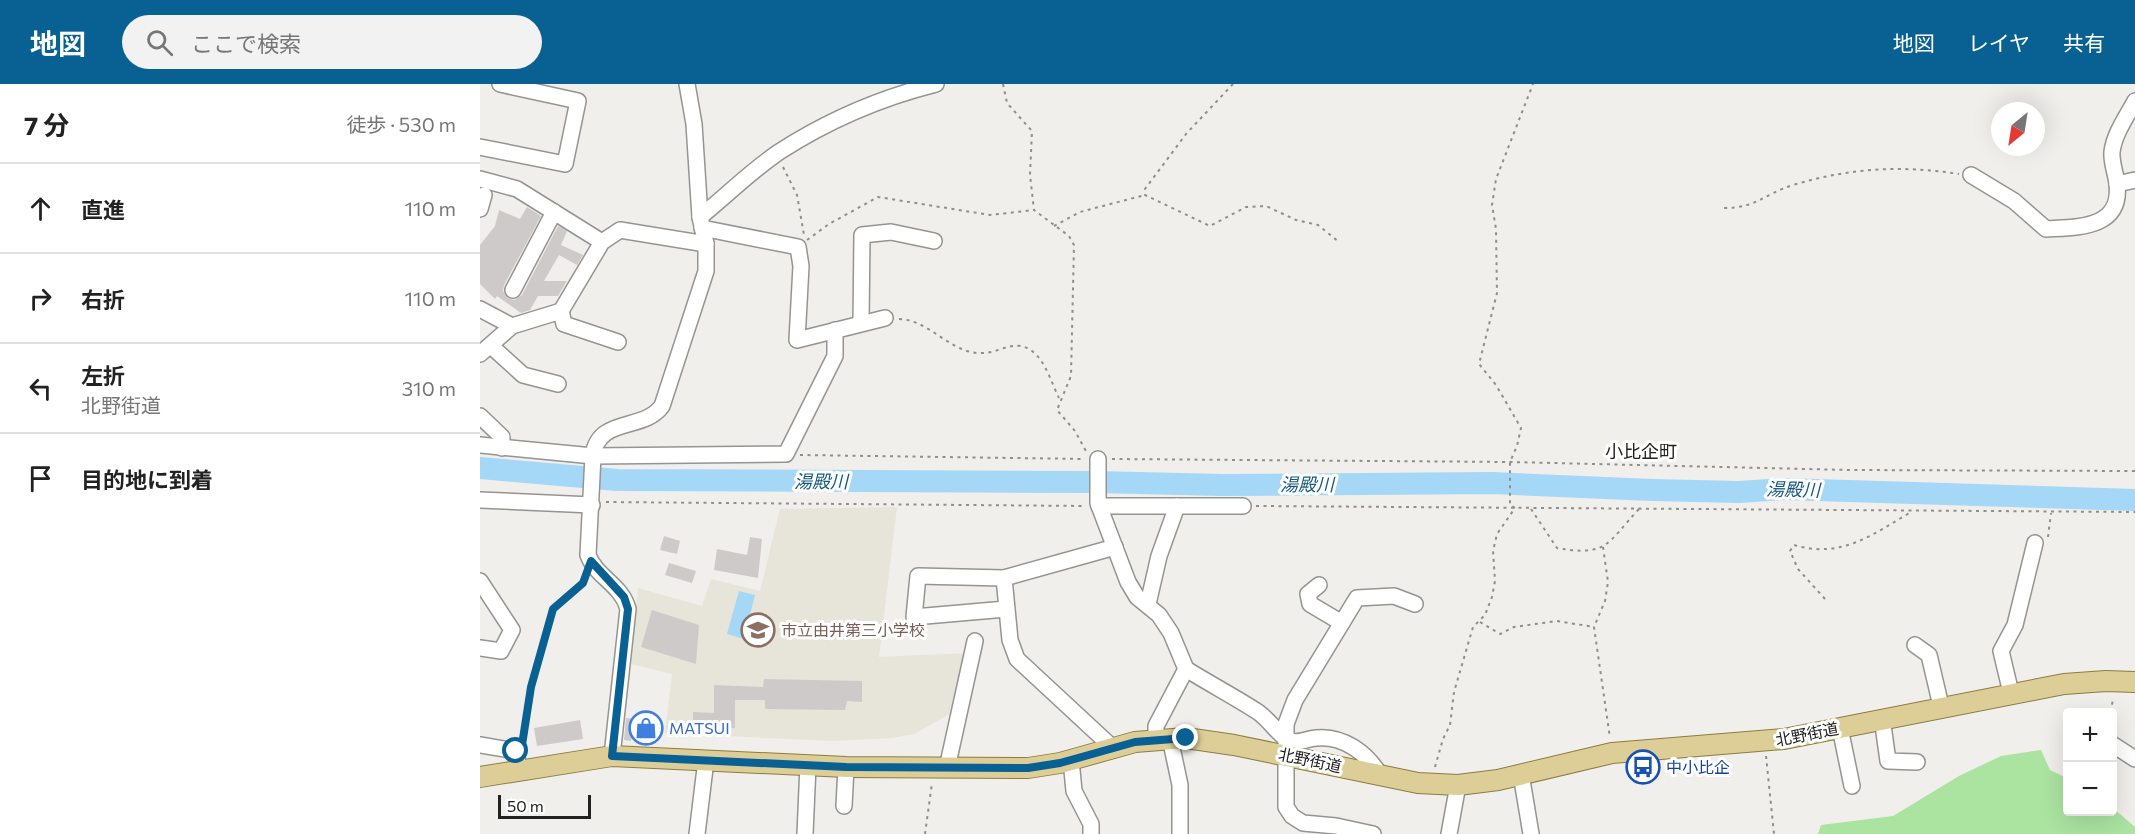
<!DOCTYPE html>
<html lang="ja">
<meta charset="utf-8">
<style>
body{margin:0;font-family:Commissioner,"Noto Sans JP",sans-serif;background:#f2f2f2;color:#222}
.controls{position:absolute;right:18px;bottom:18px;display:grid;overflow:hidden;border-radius:6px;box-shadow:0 6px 24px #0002}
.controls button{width:54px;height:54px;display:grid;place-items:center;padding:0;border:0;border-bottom:2px solid #e0e0e0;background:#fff;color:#222;font:30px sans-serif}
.compass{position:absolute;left:1511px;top:18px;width:54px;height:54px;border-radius:50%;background:#fff;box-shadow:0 6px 24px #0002;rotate:210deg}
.scale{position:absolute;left:18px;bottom:15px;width:93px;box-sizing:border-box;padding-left:6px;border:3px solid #222120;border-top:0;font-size:16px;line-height:21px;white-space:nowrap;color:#222120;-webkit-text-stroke:4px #fff;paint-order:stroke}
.stop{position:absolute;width:18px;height:18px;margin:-14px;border:4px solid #096092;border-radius:50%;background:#fff}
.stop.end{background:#096092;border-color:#fff;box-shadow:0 2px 6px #0008}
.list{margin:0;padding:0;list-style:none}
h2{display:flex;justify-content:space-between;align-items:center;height:78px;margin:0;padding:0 24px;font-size:26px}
h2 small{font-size:20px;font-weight:400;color:#767676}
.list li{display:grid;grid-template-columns:39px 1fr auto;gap:18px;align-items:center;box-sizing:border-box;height:90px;padding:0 24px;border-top:2px solid #e0e0e0}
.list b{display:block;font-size:22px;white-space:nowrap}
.list p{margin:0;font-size:20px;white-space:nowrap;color:#767676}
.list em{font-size:20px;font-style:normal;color:#767676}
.icon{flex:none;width:33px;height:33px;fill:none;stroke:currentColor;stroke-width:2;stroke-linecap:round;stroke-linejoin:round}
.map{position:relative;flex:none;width:1655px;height:750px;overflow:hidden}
header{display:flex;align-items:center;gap:36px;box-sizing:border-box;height:84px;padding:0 30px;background:#096092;color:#fff}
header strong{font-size:28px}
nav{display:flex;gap:33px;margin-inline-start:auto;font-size:21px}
.search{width:420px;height:54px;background:#f2f2f2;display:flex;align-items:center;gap:15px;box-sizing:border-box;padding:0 21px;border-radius:33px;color:#767676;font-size:22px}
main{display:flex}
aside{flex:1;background:#fff}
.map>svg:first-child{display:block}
.built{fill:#e7e4d9}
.green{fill:#abe3a1}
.water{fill:#a5d7f7}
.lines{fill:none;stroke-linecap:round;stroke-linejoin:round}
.river{stroke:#a5d7f7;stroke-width:22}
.building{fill:#cecac9}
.minor-casing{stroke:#959491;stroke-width:18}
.major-casing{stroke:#8d7c40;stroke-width:22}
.path{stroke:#8f8e8c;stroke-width:2;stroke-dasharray:3 4.5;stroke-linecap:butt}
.minor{stroke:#fff;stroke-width:15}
.major{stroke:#ddce97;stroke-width:20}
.route{stroke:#096092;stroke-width:8}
.labels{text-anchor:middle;stroke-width:6;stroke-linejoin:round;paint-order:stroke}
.education-label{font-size:16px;fill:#785e54;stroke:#fff;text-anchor:start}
.shop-label{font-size:16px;fill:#366cbe;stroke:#fff;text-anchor:start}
.street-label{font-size:16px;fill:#222120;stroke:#fff}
.transit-label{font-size:16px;fill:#164399;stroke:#fff;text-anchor:start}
.neighbourhood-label{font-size:18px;fill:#222120;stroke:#fff}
.water-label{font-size:18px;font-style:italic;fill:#15597d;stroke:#fff}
</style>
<header>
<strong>地図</strong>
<div class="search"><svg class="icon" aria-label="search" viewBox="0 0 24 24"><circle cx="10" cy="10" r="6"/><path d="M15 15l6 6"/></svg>ここで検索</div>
<nav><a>地図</a><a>レイヤ</a><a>共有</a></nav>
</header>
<main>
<aside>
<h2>7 分<small>徒歩 · 530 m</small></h2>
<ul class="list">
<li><svg class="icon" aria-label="ahead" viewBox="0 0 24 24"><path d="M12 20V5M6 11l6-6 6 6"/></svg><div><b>直進</b></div><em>110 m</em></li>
<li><svg class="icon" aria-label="right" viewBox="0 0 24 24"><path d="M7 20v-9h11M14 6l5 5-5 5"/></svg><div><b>右折</b></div><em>110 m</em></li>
<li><svg class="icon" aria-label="left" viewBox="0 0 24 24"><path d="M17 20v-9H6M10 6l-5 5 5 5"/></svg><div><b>左折</b><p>北野街道</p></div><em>310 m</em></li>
<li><svg class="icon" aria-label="arrive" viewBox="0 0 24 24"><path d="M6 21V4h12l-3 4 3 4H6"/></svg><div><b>目的地に到着</b></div></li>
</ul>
</aside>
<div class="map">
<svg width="1655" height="750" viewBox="0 0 1655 750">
<rect width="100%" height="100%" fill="#f0efeb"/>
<polygon class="built" points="417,423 399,573 489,569 475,627 434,650 412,654 352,657 185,649 192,590 151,580 158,504 222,522 231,495 280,507 300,425"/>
<polygon class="green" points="1561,666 1570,686 1587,694 1588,728 1632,728 1633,724 1655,743 1655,750 1338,750 1341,741 1413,732 1479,692 1521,672"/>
<polygon class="water" points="259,507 275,511 264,555 247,550"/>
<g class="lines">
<polyline class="river" points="0,384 137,396 617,398 742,401 1012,399 1172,406 1259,408 1304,405 1655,416"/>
</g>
<g class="building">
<polygon points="47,123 61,132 24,201 23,207 28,214 34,216 42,211 78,142 87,147 81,161 103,171 97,181 79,171 64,197 87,197 78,212 58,212 50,226 41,229 17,212 15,215 0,200 0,161 15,142 19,126 40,135"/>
<polygon points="184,452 200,457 197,470 180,466"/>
<polygon points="270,453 282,455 278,494 234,486 237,465 267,471"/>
<polygon points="189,479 216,487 212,499 185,491"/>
<polygon points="172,526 219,541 216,580 161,563"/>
<polygon points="284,595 382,597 382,618 367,617 365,626 285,625 285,616 255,616 255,644 213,643 213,628 234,629 234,601 283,603"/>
<polygon points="146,634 178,637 176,654 152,651 151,657 144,656"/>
<polygon points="100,636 103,655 57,662 54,644"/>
</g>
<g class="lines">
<g class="minor-casing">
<g id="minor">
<polyline points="0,63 85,80 98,17 20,0"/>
<path d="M1491,91L1534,117L1566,145C1598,143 1642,145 1637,100C1636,90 1631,78 1632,68C1634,50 1647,32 1655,17"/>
<polyline points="0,95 37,105 122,158"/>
<polyline points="1637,100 1655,96"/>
<polyline points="0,125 4,111"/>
<path d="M220,133C246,112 271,87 299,68C347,37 400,14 456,0"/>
<polyline points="222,144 318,163 321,182 317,256 405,234"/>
<polyline points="33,206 74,128"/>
<polyline points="0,225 32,242"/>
<polyline points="81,227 122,158 140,146 226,160"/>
<polyline points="381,239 382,151 411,148 454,157"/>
<polyline points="11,262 43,291 78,300"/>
<polyline points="0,270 32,242 81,227 84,240 138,258"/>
<polyline points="0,332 22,353 22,364"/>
<polyline points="0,361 113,372 306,370 355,272 355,246"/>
<polyline points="618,375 618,419 648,498 657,513 679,531 691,549 706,585 676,642 676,655"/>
<polyline points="0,416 112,421"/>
<polyline points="619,422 763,422"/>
<polyline points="524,494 438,492 434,533 526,525"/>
<polyline points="0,497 32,546 21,567 0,564"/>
<polyline points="839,501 828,510 830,520 862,539"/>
<polyline points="668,520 679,472 697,422"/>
<polyline points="1435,561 1449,571 1461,622"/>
<path d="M706,585C730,600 755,613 778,628C789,636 795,646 805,654C816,662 824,655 836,654C863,651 887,669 900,691"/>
<polyline points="1531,609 1521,567 1535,541 1555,459"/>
<polyline points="1402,634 1408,677 1437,678"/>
<polyline points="1360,644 1372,702"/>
<polyline points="690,654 700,701 700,750"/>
<polyline points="1632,660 1655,675"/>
<polyline points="0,661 36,667 39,687"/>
<polyline points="633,664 537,575 530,556 524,494 635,463"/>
<path d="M132,672L148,525C142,501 116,493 108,471L113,372C118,332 163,348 182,322L226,187V160L220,133L214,40L207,0"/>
<polyline points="591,676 594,707 611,740 611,750"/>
<polyline points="467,684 495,557"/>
<polyline points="1041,690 1051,750"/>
<polyline points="364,722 366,683"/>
<polyline points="217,750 226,676"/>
<polyline points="325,750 328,681"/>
<polyline points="893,750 856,742 823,739 812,732 806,723 806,640 815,616 877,514 914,512 935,520"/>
<polyline points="969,750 978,701"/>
</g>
</g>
<g class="major-casing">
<polyline id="major" points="0,693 132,672 366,683 548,684 580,679 655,658 706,654 754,661 938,699 978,701 1018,696 1132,669 1304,655 1584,600 1626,597 1655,598"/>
</g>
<g class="path">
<polyline points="523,0 527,19 552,47 550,91 554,126 589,152 594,161 591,292 577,326 595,347 607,369"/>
<polyline points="753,0 706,50 665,105 665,111 730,142 766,123 786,122 816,136 838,141 859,158"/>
<polyline points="303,83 317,111 324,151"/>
<path d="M1244,124C1277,124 1284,110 1313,101C1369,84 1422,81 1479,90"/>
<polyline points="574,142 600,128 665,111"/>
<polyline points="327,156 349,140 398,113 510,131 554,126"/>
<path d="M419,235C451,236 471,271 503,269C520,269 534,254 552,267C565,276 572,300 579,314"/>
<polyline points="320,371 605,375"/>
<polyline points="632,375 1030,378 1369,386 1655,387"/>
<polyline points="126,418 606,422"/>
<polyline points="776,422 1655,428"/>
<path d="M1051,425L1077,464C1128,473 1127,459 1159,425"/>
<polyline points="1568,453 1571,429"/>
<polyline points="1123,463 1128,498 1125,517 1114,543 1130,654"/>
<path d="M1345,515L1318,485L1310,467L1314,461C1361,475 1392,451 1431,428"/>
<polyline points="1000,538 1020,550 1034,543 1077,537 1114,543"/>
<polyline points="1631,628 1633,614"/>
<polyline points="43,654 51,603 73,525 94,509 106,493"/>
<polyline points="1286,672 1294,750"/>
<polyline points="955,683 963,655 970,641 974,608 993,543 1005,531 1012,513 1015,497 1013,467 1017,450 1035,424 1030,421 1030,378 1037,362 1041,344 1016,301 999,280 1017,209 1016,145 1012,121 1016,95 1053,0"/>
<polyline points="445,750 452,699"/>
</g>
<use href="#minor" class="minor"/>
<use href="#major" class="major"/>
</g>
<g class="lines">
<polyline class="route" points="36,667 42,661 51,603 73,525 103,499 111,477 144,513 148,525 132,672 366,683 548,684 580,679 655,658 706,654"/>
</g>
<defs>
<g id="school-ring" transform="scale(1.725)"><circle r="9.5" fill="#fff" stroke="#8d6e63" stroke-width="1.5"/><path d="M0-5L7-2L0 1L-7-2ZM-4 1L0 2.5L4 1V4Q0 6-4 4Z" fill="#8d6e63"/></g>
<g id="shop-ring" transform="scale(1.725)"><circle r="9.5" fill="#fff" stroke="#3f7fe0" stroke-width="1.5"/><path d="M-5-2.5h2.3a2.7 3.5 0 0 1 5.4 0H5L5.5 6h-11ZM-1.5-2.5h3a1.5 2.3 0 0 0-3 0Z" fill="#3f7fe0"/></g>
<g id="bus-ring" transform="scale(1.725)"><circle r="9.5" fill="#fff" stroke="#1a4fb4" stroke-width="1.5"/><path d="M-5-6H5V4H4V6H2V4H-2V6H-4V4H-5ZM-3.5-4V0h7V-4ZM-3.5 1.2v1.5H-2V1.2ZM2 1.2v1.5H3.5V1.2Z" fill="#1a4fb4"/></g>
</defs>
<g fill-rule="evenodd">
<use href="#school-ring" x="278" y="546"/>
<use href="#shop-ring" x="166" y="644"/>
<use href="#bus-ring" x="1163" y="683"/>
</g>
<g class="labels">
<g class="education-label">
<text x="301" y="552">市立由井第三小学校</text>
</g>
<g class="shop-label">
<text x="189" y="650">MATSUI</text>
</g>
<g class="street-label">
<text transform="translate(1327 650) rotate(-11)" y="6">北野街道</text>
<text transform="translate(830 676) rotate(12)" y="6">北野街道</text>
</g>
<g class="transit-label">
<text x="1186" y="689">中小比企</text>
</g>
<g class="neighbourhood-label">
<text x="1161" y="374">小比企町</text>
</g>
<g class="water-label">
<text x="341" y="404">湯殿川</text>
<text x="827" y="407">湯殿川</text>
<text transform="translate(1313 406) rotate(1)" y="6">湯殿川</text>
</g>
</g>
</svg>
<div class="controls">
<button>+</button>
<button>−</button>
</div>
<svg class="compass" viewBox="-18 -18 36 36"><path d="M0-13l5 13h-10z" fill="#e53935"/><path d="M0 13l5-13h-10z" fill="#767676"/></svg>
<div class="scale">50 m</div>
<div class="stop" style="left:36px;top:667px"></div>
<div class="stop end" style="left:706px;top:654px"></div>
</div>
</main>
